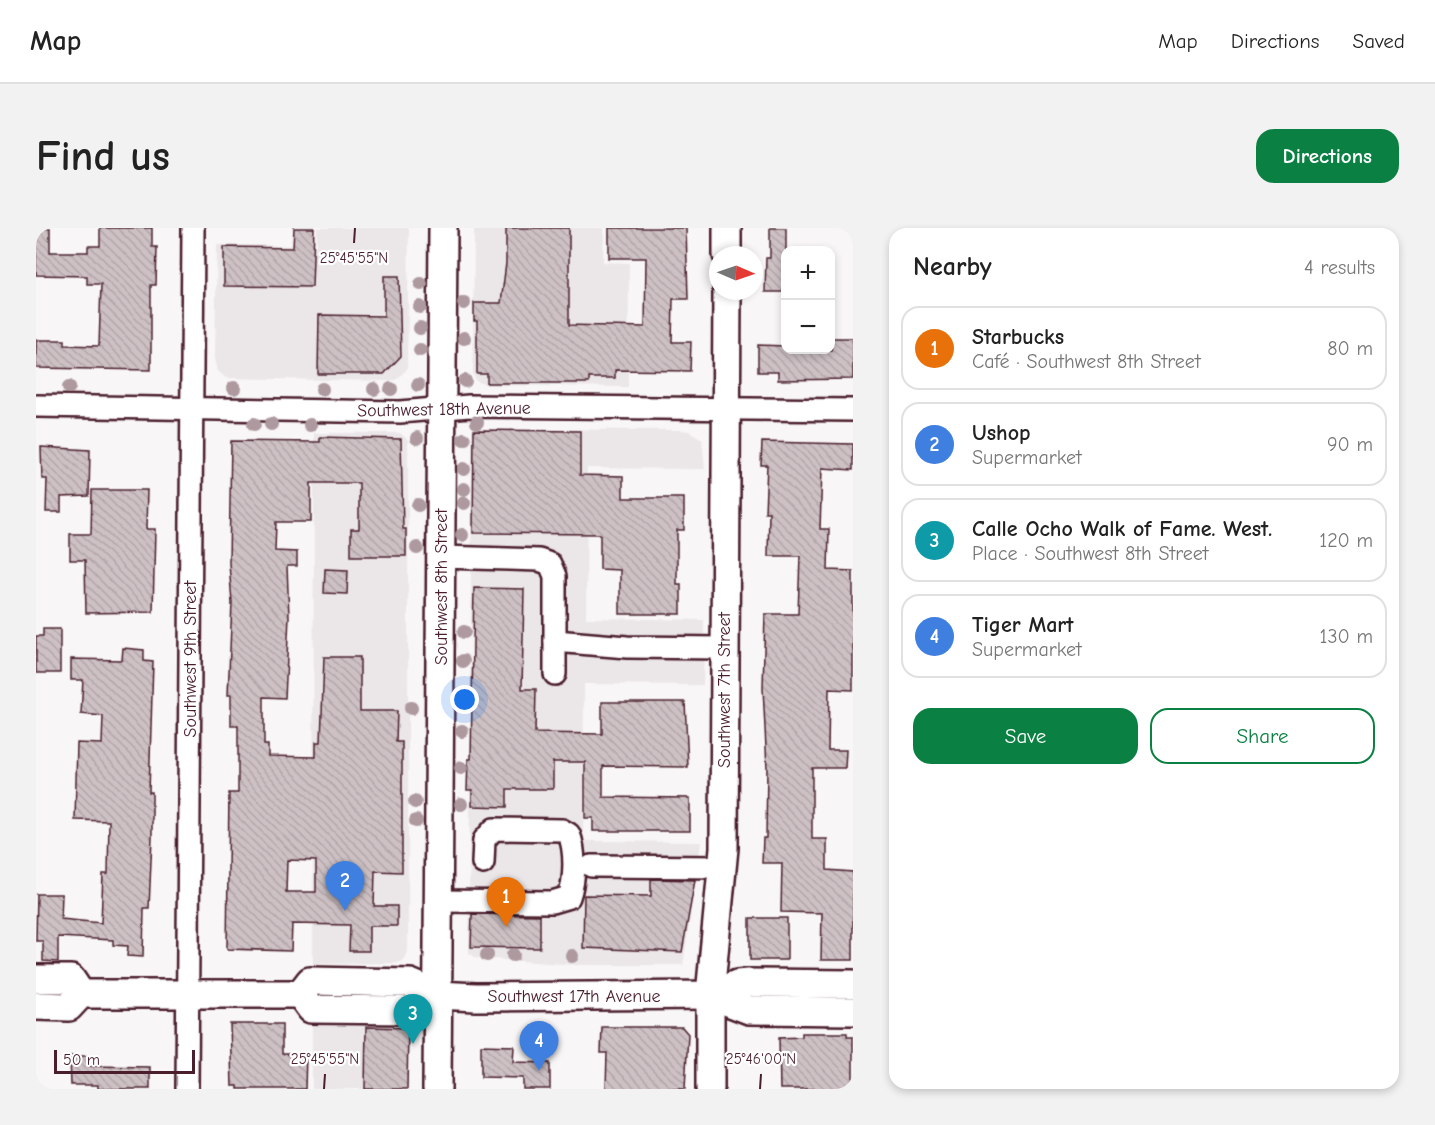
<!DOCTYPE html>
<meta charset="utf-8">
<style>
body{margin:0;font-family:"Comic Neue",sans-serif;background:#f2f2f2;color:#222}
.controls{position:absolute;right:18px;top:18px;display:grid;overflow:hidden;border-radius:12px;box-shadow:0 3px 9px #0003}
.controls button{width:54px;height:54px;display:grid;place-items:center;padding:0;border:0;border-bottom:2px solid #e0e0e0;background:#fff;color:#222;font:30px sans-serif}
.compass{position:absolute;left:673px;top:18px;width:54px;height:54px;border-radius:50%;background:#fff;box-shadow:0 3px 9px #0003;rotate:92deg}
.scale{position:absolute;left:18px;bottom:15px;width:141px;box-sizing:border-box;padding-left:6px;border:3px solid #4a1f2b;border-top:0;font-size:16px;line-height:21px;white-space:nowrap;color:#4a1f2b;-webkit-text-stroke:4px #fff;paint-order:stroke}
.you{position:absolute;left:429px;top:472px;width:21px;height:21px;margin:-15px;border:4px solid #fff;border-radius:50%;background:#1a73e8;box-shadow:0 0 0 9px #1a73e833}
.badge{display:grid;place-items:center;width:39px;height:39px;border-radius:50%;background:#0b8043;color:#fff;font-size:20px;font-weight:700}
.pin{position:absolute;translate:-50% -50px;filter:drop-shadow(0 2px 3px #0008)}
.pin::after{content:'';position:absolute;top:32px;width:21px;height:18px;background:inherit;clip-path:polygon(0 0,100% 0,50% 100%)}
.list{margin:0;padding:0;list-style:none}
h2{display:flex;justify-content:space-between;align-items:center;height:78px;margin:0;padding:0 24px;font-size:26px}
h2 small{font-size:20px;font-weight:400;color:#767676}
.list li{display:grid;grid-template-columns:39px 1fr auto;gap:18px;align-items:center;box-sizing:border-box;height:84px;margin:0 12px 12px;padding:0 12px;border:2px solid #e0e0e0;border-radius:18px}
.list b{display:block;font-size:22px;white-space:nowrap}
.list p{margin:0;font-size:20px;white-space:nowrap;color:#767676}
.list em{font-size:20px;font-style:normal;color:#767676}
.actions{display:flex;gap:12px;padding:18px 24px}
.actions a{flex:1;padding:14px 0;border:2px solid #0b8043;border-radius:18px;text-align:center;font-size:21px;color:#0b8043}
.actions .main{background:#0b8043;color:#fff}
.map{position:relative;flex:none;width:817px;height:861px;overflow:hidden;border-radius:18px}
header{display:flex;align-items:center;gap:36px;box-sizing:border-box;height:84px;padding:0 30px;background:#fff;border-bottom:2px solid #e0e0e0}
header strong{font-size:28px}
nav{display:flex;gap:33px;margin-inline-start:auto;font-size:21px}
.intro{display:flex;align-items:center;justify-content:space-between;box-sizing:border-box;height:144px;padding:0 36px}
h1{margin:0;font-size:42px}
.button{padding:15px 27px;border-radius:18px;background:#0b8043;color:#fff;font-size:21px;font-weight:700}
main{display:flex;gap:36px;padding:0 36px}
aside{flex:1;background:#fff;border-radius:18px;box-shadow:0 3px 9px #0003}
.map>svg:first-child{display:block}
.built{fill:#ebe6e8}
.building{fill:url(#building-back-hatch);stroke:#4a1f2b;stroke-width:1.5;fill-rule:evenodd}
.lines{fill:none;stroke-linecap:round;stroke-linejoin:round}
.minor-casing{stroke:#4a1f2b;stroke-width:26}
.major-casing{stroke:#4a1f2b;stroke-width:32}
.minor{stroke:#fff;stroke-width:21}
.major{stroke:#fff;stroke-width:27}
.tree{fill:#ad999e}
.ticks{fill:none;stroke:#4a1f2b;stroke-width:2}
.labels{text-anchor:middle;stroke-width:4.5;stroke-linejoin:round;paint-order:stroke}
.street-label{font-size:18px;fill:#4a1f2b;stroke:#fff}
.ticks-label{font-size:15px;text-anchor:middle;fill:#4a1f2b;stroke:#fff;stroke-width:4.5;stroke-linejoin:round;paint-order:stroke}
</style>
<header>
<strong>Map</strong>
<nav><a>Map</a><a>Directions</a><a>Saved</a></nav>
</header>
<div class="intro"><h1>Find us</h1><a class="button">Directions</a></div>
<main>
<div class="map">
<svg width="817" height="861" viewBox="0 0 817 861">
<defs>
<pattern id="building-back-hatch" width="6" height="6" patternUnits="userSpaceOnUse" patternTransform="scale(1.5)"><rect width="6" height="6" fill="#cdc1c4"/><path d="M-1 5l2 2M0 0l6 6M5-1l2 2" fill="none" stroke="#b2a5a9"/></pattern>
</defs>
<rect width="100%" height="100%" fill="#f8f6f7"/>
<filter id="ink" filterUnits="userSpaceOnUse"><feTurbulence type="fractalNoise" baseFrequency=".0167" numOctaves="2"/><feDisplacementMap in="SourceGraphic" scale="12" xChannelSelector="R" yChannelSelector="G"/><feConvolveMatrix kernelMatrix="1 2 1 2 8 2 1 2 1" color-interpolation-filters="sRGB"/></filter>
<g filter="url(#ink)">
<g class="built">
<polygon points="281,0 373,0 371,141 361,151 354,153 190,150 181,142 179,130 181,17 281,18"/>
<polygon points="438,0 568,0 567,34 593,35 592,159 451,157 440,153 437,146"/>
<polygon points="436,201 644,202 653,203 666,211 669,241 551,240 550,390 668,392 667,457 548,456 547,613 665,614 647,737 542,737 441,730 433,725"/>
<polygon points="278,205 364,205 372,212 372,721 367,733 361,735 277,736"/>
<polygon points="276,796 365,797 370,800 373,810 372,861 276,861"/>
</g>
<g class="building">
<polygon points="0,0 14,0 14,24 52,24 52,18 64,18 64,0 116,0 116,19 121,19 120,57 115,57 115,142 0,140 0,112 29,112 29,117 63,118 65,56 51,56 51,48 0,47"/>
<polygon points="258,0 278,0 276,59 188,58 188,19 257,20"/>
<polygon points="470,0 533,0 533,97 609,99 610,30 573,30 573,0 650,0 652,71 637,71 636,114 655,114 654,143 579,142 579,150 553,150 553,155 451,155 451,146 441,146 441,93 438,93 438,75 465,75 470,35"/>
<polygon points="734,0 750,0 750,64 729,64 730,30 734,30"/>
<polygon points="348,48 363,48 365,128 348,146 282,146 283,87 348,88"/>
<polygon points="795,110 817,110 817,151 742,152 742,144 722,144 722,117 750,118 750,122 795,122"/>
<polygon points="438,202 544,203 544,247 587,248 587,270 648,270 648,302 641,302 641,356 645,356 645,386 584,386 584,342 564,341 564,306 437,305"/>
<path d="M284,209L365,211L367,301H370V328H315V301H323V255H275V294H240L239,323L261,324V338H251L253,389L249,470L228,469V517H232V528L280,529V514H285L288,429H324V483H361L360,514H366V644L339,643L338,678H361V698H333V723H313L314,697L256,696L255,723L191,721L193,565H202V498H195V467H192L196,375L193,335L195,213L284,214ZM251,632L280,633V664H250Z"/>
<polygon points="726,214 817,216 817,242 786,240 784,301 793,301 792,342 817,343 817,462 793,461 792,522 810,522 809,540 776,540 776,611 791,611 791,642 817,644 817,732 785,732 786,685 745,684 746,635 726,635 727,610 730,610 731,540 727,460 729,386 762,386 764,328 732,328 733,284 729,284 731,237 725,237"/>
<polygon points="5,219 54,222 53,268 25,269 25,284 10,284 11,251 6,251"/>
<polygon points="56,262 111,262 110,301 119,301 117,384 50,385 49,332 34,332 34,306 55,306"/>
<polygon points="289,341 312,342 311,366 288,365"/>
<polygon points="438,360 488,361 486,461 500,461 499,505 566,506 566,474 649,474 652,539 567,538 567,569 654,570 654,603 557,603 557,590 549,590 549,534 517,534 517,561 471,561 471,579 436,578 436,562 431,562 432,531 435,531"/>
<polygon points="7,401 24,401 24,445 0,445 0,408 7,408"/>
<polygon points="87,420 108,422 108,433 117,434 113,564 116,564 116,609 113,680 108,680 107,729 91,728 92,718 77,717 77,712 22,709 22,734 7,733 7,713 0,713 1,666 26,666 25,691 65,695 67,646 72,646 73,593 39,592 41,515 66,516 67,488 45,486 47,452 35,452 35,431 86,432"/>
<polygon points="615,651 659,652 646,724 547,720 548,667 615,668"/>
<polygon points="436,686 504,687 504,720 435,719"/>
<rect x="714" y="690" width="37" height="42"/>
<polygon points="194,796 246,796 246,826 270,826 269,861 202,861 202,858 196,858"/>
<polygon points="330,799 372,800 371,861 329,861"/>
<polygon points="566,799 646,799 652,806 649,861 570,861 571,825 565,825"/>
<polygon points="766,805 811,805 811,809 817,809 817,861 744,861 743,810 766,809"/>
<polygon points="445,817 478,818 477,834 514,835 514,861 487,861 487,850 445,849"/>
<polygon points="34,828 53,828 53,838 114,839 114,861 62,861 62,857 35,857"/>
</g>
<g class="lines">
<g class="minor-casing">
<g id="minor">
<polyline points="0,178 364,184 433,178 817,182"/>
<polyline points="405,329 503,332 514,336 519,348 519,446"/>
<polyline points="519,413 591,419 688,420"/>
<polyline points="555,638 686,639"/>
<path d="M402,673L516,674L533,669C539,652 540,623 533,606L526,602L458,601L448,612L447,635"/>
<polyline points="151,861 157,0"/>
</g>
</g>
<g class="major-casing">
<g id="major">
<polyline points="691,27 691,0"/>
<polyline points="0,751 35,751 45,766"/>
<polyline points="264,766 274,753 374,755 402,767 440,769 674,767 701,756 712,755 817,756"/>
<polyline points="264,766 275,781 374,782 402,767"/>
<polyline points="674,767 713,782 817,783"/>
<polyline points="0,778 33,779 45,766 264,766"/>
<polyline points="401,861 407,0"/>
<polyline points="674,861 674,767 688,620 691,63"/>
</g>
</g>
<use href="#minor" class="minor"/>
<use href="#major" class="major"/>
</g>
<g class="tree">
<circle cx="385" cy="56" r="7"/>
<circle cx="428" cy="75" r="7"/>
<circle cx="384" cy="79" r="7"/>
<circle cx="384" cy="100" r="7"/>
<circle cx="428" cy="110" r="7"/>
<circle cx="384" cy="122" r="7"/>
<circle cx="429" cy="153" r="7"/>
<circle cx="382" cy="157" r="7"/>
<circle cx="33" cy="159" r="7"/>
<circle cx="198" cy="160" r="7"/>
<circle cx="286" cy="161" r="7"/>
<circle cx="338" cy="161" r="7"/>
<circle cx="355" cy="161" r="7"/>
<circle cx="441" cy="194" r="7"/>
<circle cx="218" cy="196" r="7"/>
<circle cx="235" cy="196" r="7"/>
<circle cx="274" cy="197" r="7"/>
<circle cx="381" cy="210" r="7"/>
<circle cx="428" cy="211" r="7"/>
<circle cx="428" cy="241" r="7"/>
<circle cx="428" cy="261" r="7"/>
<circle cx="428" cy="275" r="7"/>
<circle cx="382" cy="277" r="7"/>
<circle cx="426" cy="307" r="7"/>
<circle cx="381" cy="320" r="7"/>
<circle cx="428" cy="404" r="7"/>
<circle cx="427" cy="433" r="7"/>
<circle cx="426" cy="467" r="7"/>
<circle cx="375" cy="480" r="7"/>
<circle cx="426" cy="503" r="7"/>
<circle cx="425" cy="540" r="7"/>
<circle cx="379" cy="574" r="7"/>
<circle cx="425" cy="576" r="7"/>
<circle cx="380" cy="593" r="7"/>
<circle cx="451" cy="727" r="7"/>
<circle cx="477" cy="727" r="7"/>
<circle cx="536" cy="728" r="7"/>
</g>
</g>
<path class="ticks" d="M318,15L319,0M288,861L289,846M724,861L725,846"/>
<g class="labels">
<g class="street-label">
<text transform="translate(408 181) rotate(-1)" y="6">Southwest 18th Avenue</text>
<text transform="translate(405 359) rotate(-90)" y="6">Southwest 8th Street</text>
<text transform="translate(154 431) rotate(-90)" y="6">Southwest 9th Street</text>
<text transform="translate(688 462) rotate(-90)" y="6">Southwest 7th Street</text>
<text x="538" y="774">Southwest 17th Avenue</text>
</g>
</g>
<g class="ticks-label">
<text x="318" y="35">25°45'55"N</text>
<text x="289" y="836">25°45'55"N</text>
<text x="725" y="836">25°46'00"N</text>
</g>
</svg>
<div class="controls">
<button>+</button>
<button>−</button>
</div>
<svg class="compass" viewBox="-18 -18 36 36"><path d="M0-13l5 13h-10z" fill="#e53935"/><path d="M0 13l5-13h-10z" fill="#767676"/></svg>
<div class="scale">50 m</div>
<div class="you"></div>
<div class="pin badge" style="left:470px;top:699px;background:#e8710a">1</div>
<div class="pin badge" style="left:309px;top:683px;background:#3f7fe0">2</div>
<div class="pin badge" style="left:377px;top:816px;background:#0f9aa8">3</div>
<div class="pin badge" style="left:503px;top:843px;background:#3f7fe0">4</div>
</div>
<aside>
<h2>Nearby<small>4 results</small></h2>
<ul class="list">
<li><span class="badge" style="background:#e8710a">1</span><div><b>Starbucks</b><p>Café · Southwest 8th Street</p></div><em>80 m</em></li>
<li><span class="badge" style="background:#3f7fe0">2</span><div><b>Ushop</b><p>Supermarket</p></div><em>90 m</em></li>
<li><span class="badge" style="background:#0f9aa8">3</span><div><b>Calle Ocho Walk of Fame. West.</b><p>Place · Southwest 8th Street</p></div><em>120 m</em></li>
<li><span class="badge" style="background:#3f7fe0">4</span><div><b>Tiger Mart</b><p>Supermarket</p></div><em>130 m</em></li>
</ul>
<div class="actions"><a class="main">Save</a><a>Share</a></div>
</aside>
</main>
